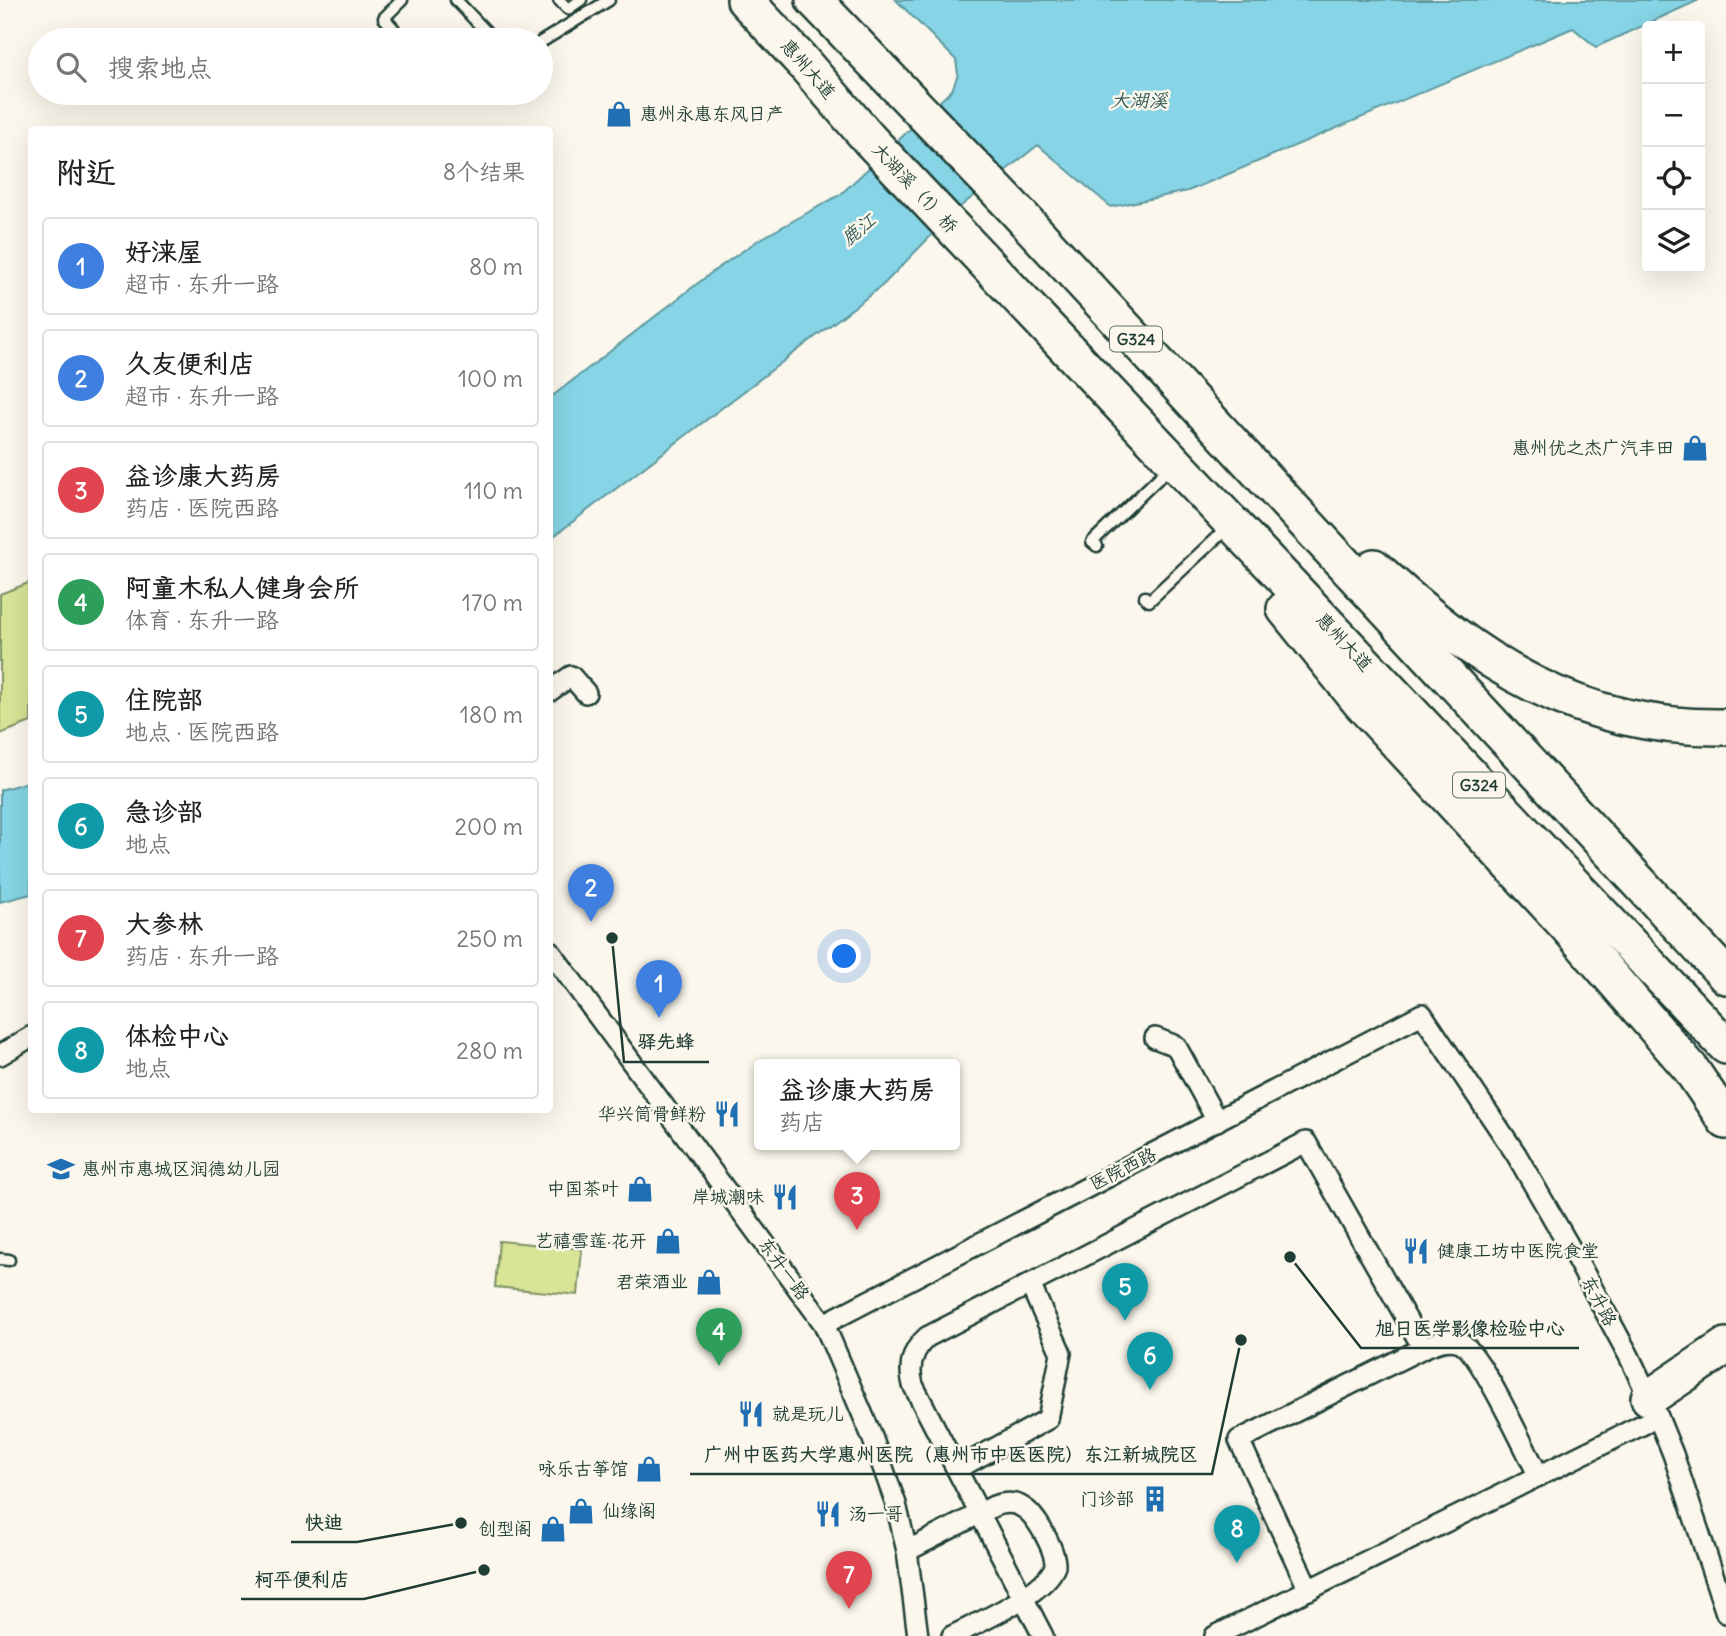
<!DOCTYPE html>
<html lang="zh">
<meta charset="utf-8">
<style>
body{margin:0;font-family:Delius,"LXGW WenKai TC",sans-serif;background:#f2f2f2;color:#222}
.controls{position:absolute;right:21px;top:21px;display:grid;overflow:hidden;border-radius:7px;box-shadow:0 7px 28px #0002}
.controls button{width:63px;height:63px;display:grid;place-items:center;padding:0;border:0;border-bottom:2px solid #e0e0e0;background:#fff;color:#222;font:35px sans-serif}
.you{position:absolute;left:845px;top:957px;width:24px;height:24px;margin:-18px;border:5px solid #fff;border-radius:50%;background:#1a73e8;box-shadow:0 0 0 10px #1a73e833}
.badge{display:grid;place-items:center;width:46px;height:46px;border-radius:50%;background:#0f766e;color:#fff;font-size:23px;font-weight:700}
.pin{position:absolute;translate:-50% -58px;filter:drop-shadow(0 2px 4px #0008)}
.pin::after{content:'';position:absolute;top:37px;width:24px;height:21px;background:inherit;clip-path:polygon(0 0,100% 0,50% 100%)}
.popup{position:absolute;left:754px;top:1059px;width:206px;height:91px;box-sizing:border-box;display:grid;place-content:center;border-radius:7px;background:#fff;filter:drop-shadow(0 2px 5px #0005);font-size:23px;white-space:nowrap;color:#767676}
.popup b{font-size:26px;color:#222}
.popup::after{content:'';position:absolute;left:50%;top:100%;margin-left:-14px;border:14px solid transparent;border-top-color:#fff}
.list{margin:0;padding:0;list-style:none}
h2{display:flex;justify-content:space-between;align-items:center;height:91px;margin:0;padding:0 28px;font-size:30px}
h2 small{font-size:23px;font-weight:400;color:#767676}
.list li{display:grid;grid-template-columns:46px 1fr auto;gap:21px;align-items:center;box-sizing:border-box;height:98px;margin:0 14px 14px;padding:0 14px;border:2px solid #e0e0e0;border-radius:7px}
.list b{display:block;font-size:26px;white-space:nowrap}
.list p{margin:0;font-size:23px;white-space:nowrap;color:#767676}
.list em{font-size:23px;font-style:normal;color:#767676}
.icon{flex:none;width:38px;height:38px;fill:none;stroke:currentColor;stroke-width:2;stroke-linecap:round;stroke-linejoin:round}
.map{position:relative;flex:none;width:1726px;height:1636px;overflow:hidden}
.search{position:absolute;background:#fff;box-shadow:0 7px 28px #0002;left:28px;top:28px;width:525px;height:77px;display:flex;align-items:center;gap:18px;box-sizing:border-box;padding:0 24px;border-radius:38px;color:#767676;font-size:26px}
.panel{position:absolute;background:#fff;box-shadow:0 7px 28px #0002;left:28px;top:126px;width:525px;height:987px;border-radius:7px}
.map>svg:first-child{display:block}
.green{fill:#d8e496;stroke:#7c9065;stroke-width:2}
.water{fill:#86d4e5;stroke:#5d989e;stroke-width:2}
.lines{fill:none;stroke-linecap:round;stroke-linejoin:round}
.lane-casing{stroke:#1f3d34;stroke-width:15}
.street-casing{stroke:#1f3d34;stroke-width:24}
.highway-casing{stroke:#1f3d34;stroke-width:40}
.lane{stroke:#fbf7ec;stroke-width:10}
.street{stroke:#fbf7ec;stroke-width:19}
.highway{stroke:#fbf7ec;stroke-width:35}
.labels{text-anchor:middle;stroke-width:5;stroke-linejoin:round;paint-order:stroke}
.shield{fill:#fbf7ec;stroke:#61756b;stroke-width:2}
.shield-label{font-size:16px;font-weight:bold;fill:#1f3d34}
.street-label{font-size:18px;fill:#1f3d34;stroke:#fbf7ec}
.poi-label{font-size:18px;fill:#1f3d34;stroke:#fbf7ec;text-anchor:end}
.water-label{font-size:19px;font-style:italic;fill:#345b57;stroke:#fbf7ec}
.leader{fill:none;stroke:#1f3d34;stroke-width:2.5}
.callout-dot{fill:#1f3d34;stroke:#fbf7ec;stroke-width:2.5}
.callout-label{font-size:19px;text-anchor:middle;font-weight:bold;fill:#1f3d34;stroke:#fbf7ec;stroke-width:5;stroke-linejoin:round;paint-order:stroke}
</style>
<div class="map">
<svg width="1726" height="1636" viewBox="0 0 1726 1636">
<rect width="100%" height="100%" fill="#fbf7ec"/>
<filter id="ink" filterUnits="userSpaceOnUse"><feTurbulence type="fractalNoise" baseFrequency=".0143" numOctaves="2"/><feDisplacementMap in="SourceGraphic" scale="14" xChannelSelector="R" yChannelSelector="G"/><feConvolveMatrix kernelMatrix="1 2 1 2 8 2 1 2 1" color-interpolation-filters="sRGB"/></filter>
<g filter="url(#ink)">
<g class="green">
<polygon points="31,582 31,722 0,734 0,594"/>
<polygon points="499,1241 582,1249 578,1295 495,1287"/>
</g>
<g class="water">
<polygon points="896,0 1699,0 1596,47 1573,28 1188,191 1111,207 1038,145 956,210 883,285 550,539 550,398 711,273 757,241 841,194 952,90 958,74 956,60"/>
<polygon points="31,781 31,894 0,902 0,790"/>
</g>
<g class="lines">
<g class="lane-casing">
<g id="lane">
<polyline points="456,0 494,40"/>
<polyline points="559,0 568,9 581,0"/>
<polyline points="394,29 384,18 402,0"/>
<polyline points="541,42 609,0"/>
<polyline points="456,93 457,93"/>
<polyline points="1097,546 1092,542 1170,467"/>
<polyline points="1145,597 1149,601 1229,526"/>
<polyline points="0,1259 9,1260"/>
</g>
</g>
<g class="street-casing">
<g id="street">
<polyline points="550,691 571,676 586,693"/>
<polyline points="550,951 824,1324 871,1434 896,1504 907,1551 918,1636"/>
<polyline points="1155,1038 1176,1046 1217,1121"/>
<polyline points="0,1055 32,1036"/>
<polyline points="824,1324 1422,1014 1516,1154 1576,1258 1629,1356 1658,1417 1673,1454 1726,1613"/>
<polyline points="957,1469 1048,1419 1061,1353 1030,1284"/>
<path d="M907,1551L994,1506C1003,1503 1014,1502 1022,1507C1036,1514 1056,1551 1055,1566C1045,1594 979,1622 952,1636"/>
<path d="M1309,1590L1239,1440L1423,1348C1434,1343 1448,1337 1460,1342C1481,1352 1525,1451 1539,1476"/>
<path d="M1043,1636L913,1385C908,1367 912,1350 927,1337L1306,1142L1423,1348"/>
<polyline points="1215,1636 1658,1417"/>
</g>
</g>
<g class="highway-casing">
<g id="highway">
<polyline points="745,0 800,59 869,139 1726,1046"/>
<polyline points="814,0 1009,203 1726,976"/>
<path d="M1374,567C1478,663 1579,730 1726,727"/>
<polyline points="1285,609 1360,702 1567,926 1690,1068 1726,1121"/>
<polyline points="1649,1398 1726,1346"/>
</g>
</g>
<use href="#lane" class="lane"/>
<use href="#street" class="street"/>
<use href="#highway" class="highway"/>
</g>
</g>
<defs>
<g id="shop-bare" transform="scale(2.1)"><path d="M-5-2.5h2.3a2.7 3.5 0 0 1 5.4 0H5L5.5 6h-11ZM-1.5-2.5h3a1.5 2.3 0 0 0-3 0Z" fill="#1f6fb2" stroke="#fbf7ec" stroke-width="2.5" paint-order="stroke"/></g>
<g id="restaurant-bare" transform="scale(2.1)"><path d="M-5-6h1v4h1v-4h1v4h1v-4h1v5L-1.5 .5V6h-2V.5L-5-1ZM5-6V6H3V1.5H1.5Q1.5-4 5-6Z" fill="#1f6fb2" stroke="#fbf7ec" stroke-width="2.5" paint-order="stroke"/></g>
<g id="school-bare" transform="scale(2.1)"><path d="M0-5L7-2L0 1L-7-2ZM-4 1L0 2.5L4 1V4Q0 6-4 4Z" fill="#1f6fb2" stroke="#fbf7ec" stroke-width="2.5" paint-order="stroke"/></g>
<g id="building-bare" transform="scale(2.1)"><path d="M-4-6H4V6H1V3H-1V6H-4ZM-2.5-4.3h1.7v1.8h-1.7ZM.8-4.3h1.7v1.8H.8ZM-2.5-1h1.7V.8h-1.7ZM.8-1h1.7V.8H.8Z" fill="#1f6fb2" stroke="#fbf7ec" stroke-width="2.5" paint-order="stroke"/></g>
</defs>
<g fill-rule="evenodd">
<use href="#shop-bare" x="619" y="114"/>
<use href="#shop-bare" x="1695" y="448"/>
<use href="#restaurant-bare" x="727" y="1114"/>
<use href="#school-bare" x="61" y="1169"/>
<use href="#shop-bare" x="640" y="1189"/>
<use href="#restaurant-bare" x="785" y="1197"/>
<use href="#shop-bare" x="668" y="1241"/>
<use href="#restaurant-bare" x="1416" y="1251"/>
<use href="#shop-bare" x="709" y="1282"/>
<use href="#restaurant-bare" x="751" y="1414"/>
<use href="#shop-bare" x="649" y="1469"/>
<use href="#building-bare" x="1155" y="1499"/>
<use href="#shop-bare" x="581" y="1511"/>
<use href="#restaurant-bare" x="828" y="1514"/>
<use href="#shop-bare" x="553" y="1529"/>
</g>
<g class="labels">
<g class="shield">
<rect x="1110" y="326.5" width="52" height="25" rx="5"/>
<rect x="1453" y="772.5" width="52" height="25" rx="5"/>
</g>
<g class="shield-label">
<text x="1136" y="345">G324</text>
<text x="1479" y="791">G324</text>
</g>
<g class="street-label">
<text transform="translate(808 69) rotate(49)" y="6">惠州大道</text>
<text transform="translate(915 188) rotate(47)" y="6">大湖溪（1）桥</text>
<text transform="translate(1344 642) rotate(47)" y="6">惠州大道</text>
<text transform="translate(1123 1169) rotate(-27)" y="6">医院西路</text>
<text transform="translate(784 1269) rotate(54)" y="6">东升一路</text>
<text transform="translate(1599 1301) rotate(62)" y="6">东升路</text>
</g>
<g class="poi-label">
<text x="640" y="120" text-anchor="start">惠州永惠东风日产</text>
<text x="1674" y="454">惠州优之杰广汽丰田</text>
<text x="706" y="1120">华兴筒骨鲜粉</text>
<text x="82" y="1175" text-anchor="start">惠州市惠城区润德幼儿园</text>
<text x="619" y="1195">中国茶叶</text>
<text x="764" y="1203">岸城潮味</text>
<text x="647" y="1247">艺禧雪莲·花开</text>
<text x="1437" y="1257" text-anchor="start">健康工坊中医院食堂</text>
<text x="688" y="1288">君荣酒业</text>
<text x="772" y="1420" text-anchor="start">就是玩儿</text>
<text x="628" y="1475">咏乐古筝馆</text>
<text x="1134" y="1505">门诊部</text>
<text x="602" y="1517" text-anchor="start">仙缘阁</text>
<text x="849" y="1520" text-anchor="start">汤一哥</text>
<text x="532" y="1535">创型阁</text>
</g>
<g class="water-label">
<text x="1139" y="107">大湖溪</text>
<text transform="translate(858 229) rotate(-39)" y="7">鹿江</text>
</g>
</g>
<path class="leader" d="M612 938L624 1062H709M1290 1257L1361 1348H1579M1241 1340L1212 1474H690M461 1523L357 1542H291M484 1570L364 1599H241"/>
<g class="callout-dot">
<circle cx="612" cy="938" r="7"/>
<circle cx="1290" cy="1257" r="7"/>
<circle cx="1241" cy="1340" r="7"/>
<circle cx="461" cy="1523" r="7"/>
<circle cx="484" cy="1570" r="7"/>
</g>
<g class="callout-label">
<text x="666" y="1048">驿先蜂</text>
<text x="1470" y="1335">旭日医学影像检验中心</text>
<text x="951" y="1461">广州中医药大学惠州医院（惠州市中医医院）东江新城院区</text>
<text x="324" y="1529">快迪</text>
<text x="302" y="1586">柯平便利店</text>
</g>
</svg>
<div class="controls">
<button>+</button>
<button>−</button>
<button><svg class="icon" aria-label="locate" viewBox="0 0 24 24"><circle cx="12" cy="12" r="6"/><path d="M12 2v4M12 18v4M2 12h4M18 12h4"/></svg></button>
<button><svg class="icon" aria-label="layers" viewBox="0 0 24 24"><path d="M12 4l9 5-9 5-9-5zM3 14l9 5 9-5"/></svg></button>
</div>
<div class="you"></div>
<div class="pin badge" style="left:659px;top:1018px;background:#3f7fe0">1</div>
<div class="pin badge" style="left:591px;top:922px;background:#3f7fe0">2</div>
<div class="pin badge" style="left:857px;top:1230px;background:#e0444e">3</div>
<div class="popup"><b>益诊康大药房</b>药店</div>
<div class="pin badge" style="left:719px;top:1366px;background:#2e9e5b">4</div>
<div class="pin badge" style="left:1125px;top:1321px;background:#0f9aa8">5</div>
<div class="pin badge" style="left:1150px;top:1390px;background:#0f9aa8">6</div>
<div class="pin badge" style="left:849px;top:1609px;background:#e0444e">7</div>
<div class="pin badge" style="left:1237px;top:1563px;background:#0f9aa8">8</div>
<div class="search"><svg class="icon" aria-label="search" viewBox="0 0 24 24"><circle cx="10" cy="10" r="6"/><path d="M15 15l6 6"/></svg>搜索地点</div>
<section class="panel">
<h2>附近<small>8个结果</small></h2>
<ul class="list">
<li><span class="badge" style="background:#3f7fe0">1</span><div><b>好涞屋</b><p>超市 · 东升一路</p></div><em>80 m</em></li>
<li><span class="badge" style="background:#3f7fe0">2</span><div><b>久友便利店</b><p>超市 · 东升一路</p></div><em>100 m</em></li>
<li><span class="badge" style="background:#e0444e">3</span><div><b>益诊康大药房</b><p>药店 · 医院西路</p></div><em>110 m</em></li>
<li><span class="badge" style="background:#2e9e5b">4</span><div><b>阿童木私人健身会所</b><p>体育 · 东升一路</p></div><em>170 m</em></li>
<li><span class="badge" style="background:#0f9aa8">5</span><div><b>住院部</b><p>地点 · 医院西路</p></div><em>180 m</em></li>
<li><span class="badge" style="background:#0f9aa8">6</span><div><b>急诊部</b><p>地点</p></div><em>200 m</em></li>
<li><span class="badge" style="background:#e0444e">7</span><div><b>大参林</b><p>药店 · 东升一路</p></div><em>250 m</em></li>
<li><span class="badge" style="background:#0f9aa8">8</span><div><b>体检中心</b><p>地点</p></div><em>280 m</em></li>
</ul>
</section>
</div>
